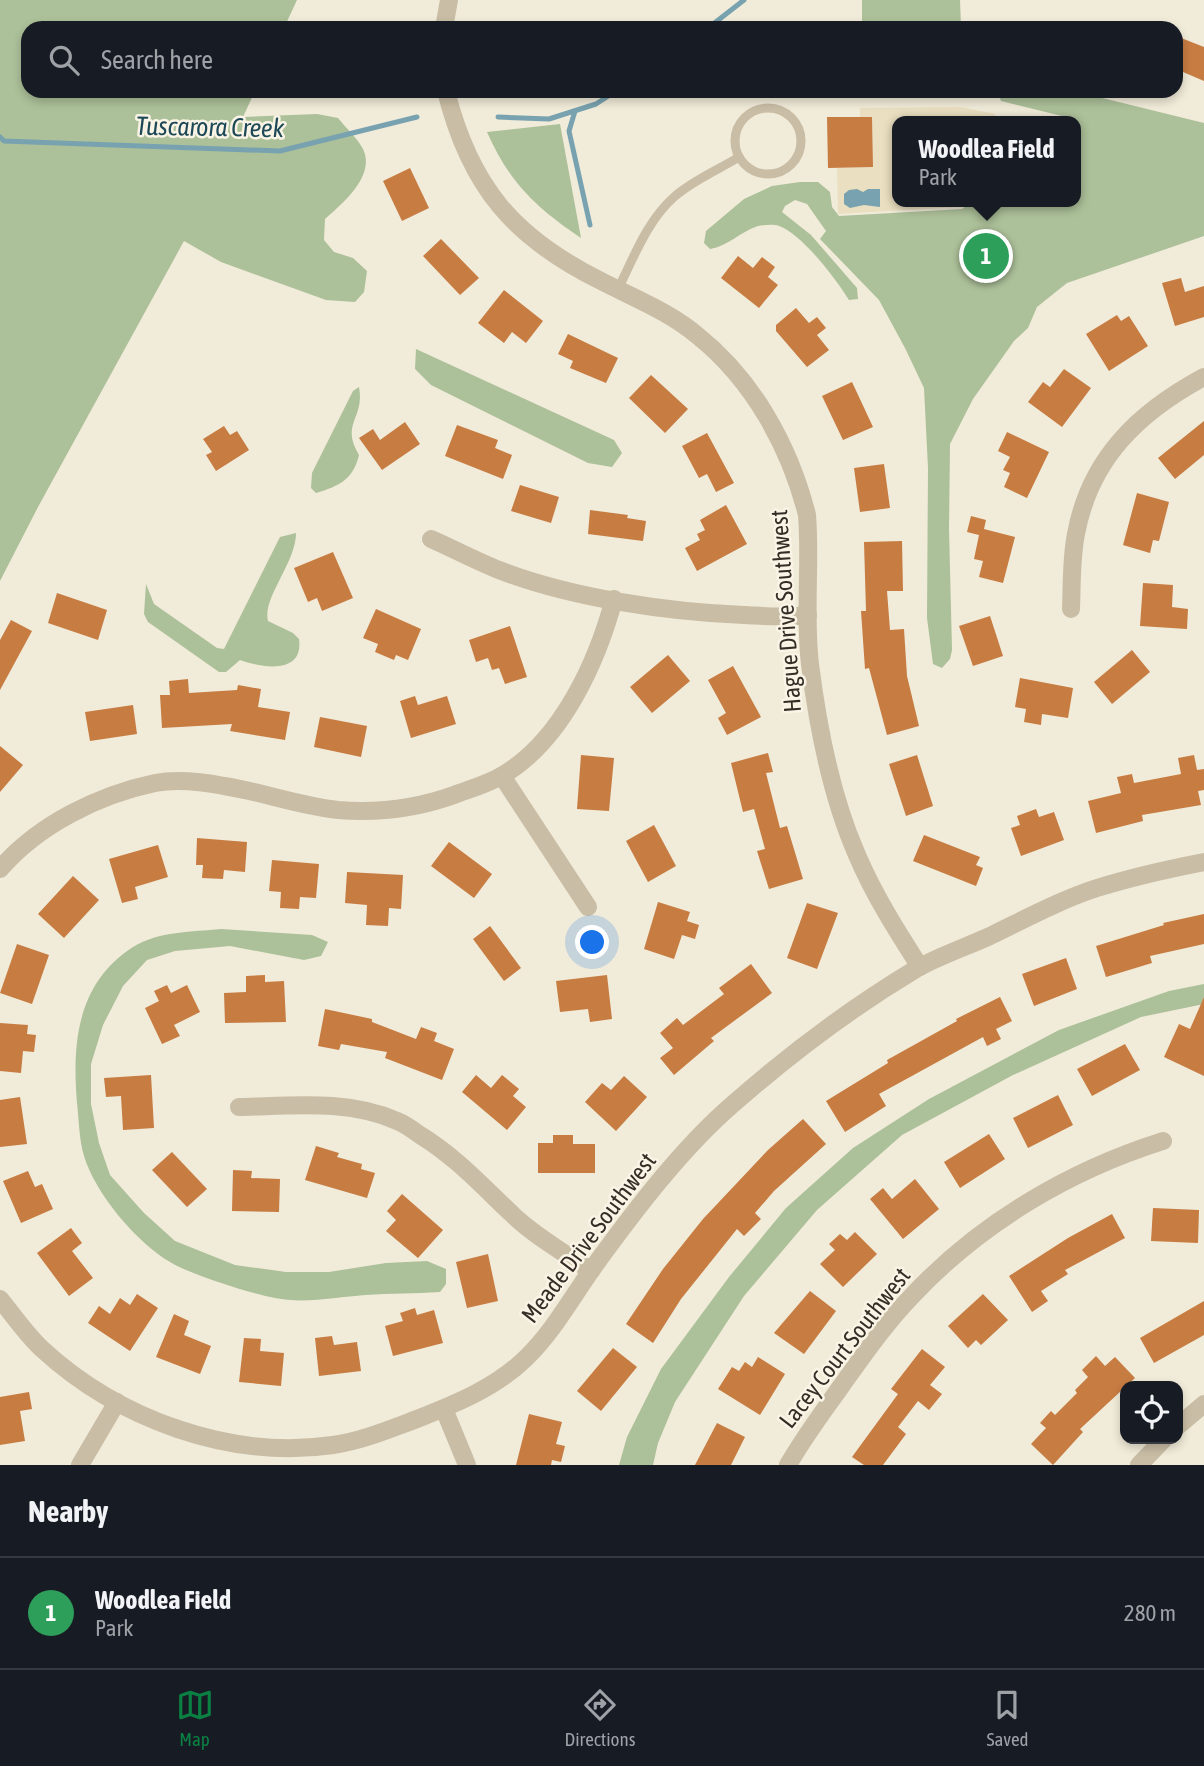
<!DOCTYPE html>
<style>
body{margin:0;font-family:"Asap Condensed",sans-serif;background:#242831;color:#f1f3f6}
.controls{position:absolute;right:21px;bottom:21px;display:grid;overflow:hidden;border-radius:14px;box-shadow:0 4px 10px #0003}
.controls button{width:63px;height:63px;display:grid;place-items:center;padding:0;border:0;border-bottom:2px solid #363941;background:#171b24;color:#f1f3f6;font:35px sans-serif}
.you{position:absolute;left:593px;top:943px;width:24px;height:24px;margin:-18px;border:5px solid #fff;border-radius:50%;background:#1a73e8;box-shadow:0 0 0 10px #1a73e833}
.badge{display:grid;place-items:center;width:46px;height:46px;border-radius:50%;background:#0b8043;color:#fff;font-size:23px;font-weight:700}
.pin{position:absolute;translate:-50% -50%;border:4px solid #fff;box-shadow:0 2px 7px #0006}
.popup{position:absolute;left:892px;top:116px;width:189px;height:91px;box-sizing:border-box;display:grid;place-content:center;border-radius:14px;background:#171b24;filter:drop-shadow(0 2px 5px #0005);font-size:23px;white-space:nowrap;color:#9ea1a6}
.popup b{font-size:26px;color:#f1f3f6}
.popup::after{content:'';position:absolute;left:50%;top:100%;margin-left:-14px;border:14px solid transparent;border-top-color:#171b24}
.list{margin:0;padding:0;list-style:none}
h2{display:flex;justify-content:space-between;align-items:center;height:91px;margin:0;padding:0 28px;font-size:30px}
h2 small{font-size:23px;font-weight:400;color:#9ea1a6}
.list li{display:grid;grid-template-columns:46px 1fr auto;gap:21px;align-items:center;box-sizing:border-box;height:112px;padding:0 28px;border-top:2px solid #363941}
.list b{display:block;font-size:26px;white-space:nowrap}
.list p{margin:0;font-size:23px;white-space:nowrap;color:#9ea1a6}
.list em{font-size:23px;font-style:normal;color:#9ea1a6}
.icon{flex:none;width:38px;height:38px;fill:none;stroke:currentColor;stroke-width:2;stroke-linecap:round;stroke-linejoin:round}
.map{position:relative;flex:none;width:1204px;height:1465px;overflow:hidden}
.search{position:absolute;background:#171b24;box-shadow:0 4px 10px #0003;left:21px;right:21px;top:21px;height:77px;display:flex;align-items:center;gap:18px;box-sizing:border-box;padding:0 24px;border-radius:21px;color:#9ea1a6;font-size:26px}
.sheet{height:203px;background:#171b24}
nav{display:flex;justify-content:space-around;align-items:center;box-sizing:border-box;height:98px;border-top:2px solid #363941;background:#171b24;font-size:19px;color:#9ea1a6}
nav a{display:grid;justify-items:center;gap:4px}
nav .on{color:#0b8043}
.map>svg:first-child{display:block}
.green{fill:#acc099}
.plaza{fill:#eadfc0}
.water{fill:#78a2af}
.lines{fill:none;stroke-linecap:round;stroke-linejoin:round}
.stream{stroke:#78a2af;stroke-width:5}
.building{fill:#c77c42}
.lane{stroke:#c9bda5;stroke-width:9}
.street{stroke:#c9bda5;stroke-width:18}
.labels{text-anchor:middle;stroke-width:5;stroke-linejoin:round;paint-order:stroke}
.street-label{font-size:24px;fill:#352e27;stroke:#f9f4e5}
.water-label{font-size:26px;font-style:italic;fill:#1c4857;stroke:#f9f4e5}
</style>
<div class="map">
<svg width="1204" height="1465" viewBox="0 0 1204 1465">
<rect width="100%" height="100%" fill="#f1ebd9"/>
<g class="green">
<path d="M0,0H297L284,28H28V91H255L243,117L317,114L338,118C346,128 358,139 363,149C376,176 342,204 325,219L324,240L334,252L353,258L367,271L364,292L355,302L326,300L221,262L184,241L38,507L0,581Z"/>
<polygon points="862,0 960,0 961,28 862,28"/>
<path d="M997,91H1074L1204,123V236L1067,283L1037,307L1028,328L1014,341L973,399L950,444L949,529L952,650L950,659L942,668L933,664L927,618L928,468L924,388L905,348L879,300L820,239L826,231L807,204L795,200L785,206L782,212L811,235L857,288L858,299L849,300C836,279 802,234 779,226C774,224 764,225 758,226C740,232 728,246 710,249L704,243L706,231L744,199L772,186L800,182H818L830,192L832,207L839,216L962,209L970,202H1075V121H1067L1070,118L1001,101Z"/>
<path d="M560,124L581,238C536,208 509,182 487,132Z"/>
<polygon points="416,349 614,440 622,453 612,467 588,463 431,385 415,369"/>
<path d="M359,387C365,419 340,423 359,455C353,480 339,486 316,493L311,488L312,473L353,391Z"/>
<path d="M296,533C296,563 262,598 268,621L293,633L299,639C304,675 262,668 240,660L226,672H219L148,622L144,614L146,584L154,604L217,648L224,649L280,537Z"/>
<path d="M221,929L312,935L328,942L321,956L304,960L230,946L175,951L147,960L123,986L103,1025L91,1064V1104L99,1143L110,1175L144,1213L175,1241L235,1265L286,1272H329L386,1263L427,1261L446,1269V1284L440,1292C415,1294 390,1293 365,1295C337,1297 304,1304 275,1298C249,1293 192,1275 170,1262C136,1242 95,1193 84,1156C79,1139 79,1120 77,1103C72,1043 77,983 133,947C159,931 192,932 221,929Z"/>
<polygon points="1204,984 1204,1004 1141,1017 1013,1075 902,1135 817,1210 744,1296 675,1402 658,1443 653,1465 619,1465 627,1437 661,1369 729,1277 786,1208 853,1148 929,1099 1059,1030 1169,991"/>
</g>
<polygon class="plaza" points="961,107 995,114 995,121 898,119 897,139 893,142 893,148 897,152 897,202 963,202 957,207 838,214 837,168 873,167 872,117 860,117 860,108"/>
<polygon class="water" points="857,189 863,192 868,189 880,189 880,207 864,205 850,208 844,204 844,194 849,190"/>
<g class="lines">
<g class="stream">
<polyline points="708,28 744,0"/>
<polyline points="575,111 569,131 590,225"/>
<polyline points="498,117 549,119 596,104 616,91"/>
<polyline points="0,137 4,141 280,151 417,117"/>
</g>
</g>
<g class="building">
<polygon points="1176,36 1204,47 1204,81 1176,69"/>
<polygon points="827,117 872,117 873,167 828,168"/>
<polygon points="410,168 429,208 402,221 383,181"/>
<polygon points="441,239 479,278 460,295 423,256"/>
<polygon points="738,256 753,268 762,257 775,267 768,277 778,285 759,308 721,278"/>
<polygon points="1181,278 1185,292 1204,286 1204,317 1175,326 1162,283"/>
<polygon points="504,290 543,321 526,343 512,332 504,343 478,323"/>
<polygon points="796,308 809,323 817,317 826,328 817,335 829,350 807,367 776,331 776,325"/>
<polygon points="1117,315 1121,321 1129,316 1148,346 1109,371 1086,334"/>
<polygon points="568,334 618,358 606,383 570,368 573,361 558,354"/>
<polygon points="1064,369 1091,388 1062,427 1028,402 1043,382 1050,387"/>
<polygon points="651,375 688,409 665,433 629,398"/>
<polygon points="852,382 873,427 843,440 822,396"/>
<polygon points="1204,421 1204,455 1175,479 1158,458"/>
<polygon points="405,422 420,444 382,470 359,438 373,429 380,440"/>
<polygon points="457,425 498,440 495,448 512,455 503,479 445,456"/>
<polygon points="224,426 230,435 237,431 249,450 216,471 206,455 212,452 203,439"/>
<polygon points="1007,432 1049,452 1027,498 1004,487 1010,473 1003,470 1010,457 998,451"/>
<polygon points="707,433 734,483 716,492 707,474 699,478 682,446"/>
<polygon points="884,464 890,508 860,512 854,468"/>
<polygon points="520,485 559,497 551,523 511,511"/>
<polygon points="1137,493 1169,502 1159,541 1153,540 1150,553 1123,545"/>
<polygon points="726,505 747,544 697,571 685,548 700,540 697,534 705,530 700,520"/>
<polygon points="590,510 628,515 627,518 646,521 643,541 588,534"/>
<polygon points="971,516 986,520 984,529 1015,537 1003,583 979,577 983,561 974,559 979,535 967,532"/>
<polygon points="902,541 903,591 887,591 890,630 904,629 907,676 919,726 887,735 869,668 865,669 861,611 866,611 864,542"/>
<polygon points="333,552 353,598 322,611 317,598 308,602 294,568"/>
<polygon points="1143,583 1173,585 1172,607 1188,609 1187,629 1140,626"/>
<polygon points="57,593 107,610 98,640 48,623"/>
<polygon points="376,609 421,629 408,660 396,655 394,660 375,652 378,644 363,638"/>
<polygon points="990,616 1003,656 973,666 959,626"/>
<polygon points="11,620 32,631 0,690 0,640"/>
<polygon points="510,626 527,677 505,684 499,668 492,670 488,658 476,662 469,640"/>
<polygon points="1132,650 1150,672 1112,704 1094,682"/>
<polygon points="668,655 690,681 652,713 630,687"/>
<polygon points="733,666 761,717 727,735 718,718 726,713 708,680"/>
<polygon points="1020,678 1073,688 1068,718 1042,714 1041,725 1024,722 1026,709 1015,707"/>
<polygon points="188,679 189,693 237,690 238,685 261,689 258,707 290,712 285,740 230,731 232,724 162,728 160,695 170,695 169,681"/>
<polygon points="415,696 418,705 447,696 456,724 411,738 400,701"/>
<polygon points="133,705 137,734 90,741 85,712"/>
<polygon points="320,717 367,726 361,757 314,747"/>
<polygon points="0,746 23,765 0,792"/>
<polygon points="768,753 773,772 766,773 780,828 787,826 803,879 769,889 757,851 765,849 754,809 743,812 731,763"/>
<polygon points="581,755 614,758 609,811 577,809"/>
<polygon points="917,755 933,806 906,816 889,764"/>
<polygon points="1194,755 1197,770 1204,769 1204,790 1198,791 1201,805 1142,815 1143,821 1096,833 1088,801 1121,793 1117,777 1132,774 1134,783 1181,774 1178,758"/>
<polygon points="1036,809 1039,817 1054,812 1064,840 1021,856 1011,828 1020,825 1017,816"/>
<polygon points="654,825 676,866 648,882 626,841"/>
<polygon points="924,835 980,857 976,865 983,868 976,886 913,861"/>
<polygon points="197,838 247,842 245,872 224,870 223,879 202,878 203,865 196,865"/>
<polygon points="449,842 492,874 474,898 431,866"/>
<polygon points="158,845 168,877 135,887 138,899 122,903 109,859"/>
<polygon points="272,860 319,864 316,898 300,897 299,909 280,908 281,892 269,891"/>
<polygon points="347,872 403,875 401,909 389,908 388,926 366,925 367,905 345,903"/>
<polygon points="73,876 99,900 64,938 38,914"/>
<polygon points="658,902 690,912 687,921 699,925 695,939 682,935 674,959 644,949"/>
<polygon points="807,903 838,913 817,969 787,958"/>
<polygon points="1204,914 1204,944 1150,956 1152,963 1106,977 1096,946 1164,925 1163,923"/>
<polygon points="490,926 521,968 504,981 473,939"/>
<polygon points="17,944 49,955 32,1004 0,993"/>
<polygon points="1066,958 1077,989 1034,1006 1022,974"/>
<polygon points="751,964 772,993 711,1038 714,1041 674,1075 660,1058 673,1048 660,1033 677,1018 683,1025 724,994 719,988"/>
<polygon points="265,975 265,982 284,981 286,1022 225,1023 224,993 246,992 246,976"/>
<polygon points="607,975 612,1019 590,1022 588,1009 560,1012 556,981"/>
<polygon points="167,985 171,993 187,985 200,1012 174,1025 180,1036 162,1044 145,1008 159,1001 154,991"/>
<polygon points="1000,997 1012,1021 996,1029 1001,1039 987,1046 983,1037 879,1094 886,1106 845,1132 826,1101 888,1063 887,1060 957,1021 956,1019"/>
<polygon points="1204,997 1204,1076 1164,1057 1179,1024 1190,1029"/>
<polygon points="325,1009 372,1019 372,1022 416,1039 421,1027 437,1033 434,1041 454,1049 442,1080 385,1058 387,1052 341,1044 339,1050 318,1046"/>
<polygon points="0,1023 28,1025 27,1034 36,1035 34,1052 23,1051 21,1073 0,1071"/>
<polygon points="1125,1044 1140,1070 1092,1096 1077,1069"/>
<polygon points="151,1075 154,1128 123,1130 121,1096 106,1097 104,1078"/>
<polygon points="476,1075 491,1088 502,1075 519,1089 513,1096 526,1107 507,1130 462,1092"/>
<polygon points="624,1076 647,1097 616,1131 585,1102 602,1083 611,1090"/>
<polygon points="1058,1095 1073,1125 1028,1148 1013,1118"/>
<polygon points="20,1097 27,1144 0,1147 0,1100"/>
<polygon points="803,1119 826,1144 774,1191 755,1213 761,1219 744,1236 737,1229 681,1299 653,1343 626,1324 663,1269 703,1219 768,1150"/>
<polygon points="989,1134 1005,1159 960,1188 944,1162"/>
<polygon points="553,1135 573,1135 573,1144 595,1144 595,1173 538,1173 538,1143 553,1143"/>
<polygon points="316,1146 339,1153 337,1157 362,1164 361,1169 375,1173 367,1198 305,1180"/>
<polygon points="172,1152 207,1189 187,1207 152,1170"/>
<polygon points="233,1170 252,1171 251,1178 280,1179 279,1212 232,1211"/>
<polygon points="28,1171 35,1187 42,1184 53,1209 21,1223 3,1181"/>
<polygon points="915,1179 939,1209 903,1239 870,1199 883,1188 892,1199"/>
<polygon points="402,1194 443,1230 418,1258 386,1231 396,1220 387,1211"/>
<polygon points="1153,1208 1199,1210 1198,1243 1151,1241"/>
<polygon points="1112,1214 1125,1238 1065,1270 1068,1274 1041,1291 1048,1301 1032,1312 1009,1276 1068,1238"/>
<polygon points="71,1228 82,1243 72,1251 93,1278 69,1296 37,1253"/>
<polygon points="855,1232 877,1254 843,1287 820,1264 835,1250 829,1244 840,1234 847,1240"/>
<polygon points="488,1254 498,1301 467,1308 456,1262"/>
<polygon points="810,1291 836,1311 804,1354 774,1333"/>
<polygon points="137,1294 158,1308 130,1351 88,1323 99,1306 110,1314 120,1298 130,1305"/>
<polygon points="983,1294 1008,1320 981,1345 976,1340 968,1348 948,1326"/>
<polygon points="1204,1301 1204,1335 1154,1363 1140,1338"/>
<polygon points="415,1308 417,1315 434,1310 443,1343 393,1356 385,1326 403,1321 400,1313"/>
<polygon points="174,1314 189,1321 184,1335 211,1346 200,1374 156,1357"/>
<polygon points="332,1336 334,1345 357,1342 361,1371 319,1376 315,1338"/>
<polygon points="244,1338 261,1339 260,1351 284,1353 281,1386 239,1382"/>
<polygon points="613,1348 637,1367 601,1411 577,1391"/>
<polygon points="922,1349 945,1367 930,1385 942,1394 929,1410 918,1401 898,1427 906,1434 883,1465 864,1465 852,1457 898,1394 891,1389"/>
<polygon points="1096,1356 1105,1366 1115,1357 1135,1378 1080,1429 1083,1432 1053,1465 1031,1444 1046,1428 1040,1423 1051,1411 1055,1415 1077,1393 1075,1390 1088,1377 1082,1370"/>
<polygon points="758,1357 785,1374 760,1415 718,1389 732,1367 739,1371 745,1362 752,1367"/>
<polygon points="29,1392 32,1409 20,1411 25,1441 0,1445 0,1397"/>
<polygon points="529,1414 562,1422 556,1444 565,1446 561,1462 552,1460 551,1465 516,1465"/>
<polygon points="717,1423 745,1437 731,1465 695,1465"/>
</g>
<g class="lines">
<g class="lane">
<circle cx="768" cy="141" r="33"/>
<path d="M618,289C634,257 647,221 674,197C693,180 718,170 739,157"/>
</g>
<g class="street">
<polyline points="444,28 449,0"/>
<path d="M446,91C470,187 514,238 601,281C634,298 670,312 698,336C753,380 790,447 807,515C811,564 804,614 810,664C818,728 831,796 857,855C874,895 897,931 920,967"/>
<path d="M431,539C454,549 476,561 499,570C571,598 668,612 744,615C766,616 787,618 808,615"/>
<path d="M1071,609C1072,584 1071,559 1076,534C1090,458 1139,412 1204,377"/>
<polyline points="502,776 588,907"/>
<path d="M0,869C38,825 98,795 155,783C177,779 203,782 224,786C263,792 299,806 338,810C377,813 418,808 454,795C470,789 488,784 503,775C562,740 597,662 614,599"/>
<path d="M239,1107C291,1106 348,1099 397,1121C405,1124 413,1130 420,1135C456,1157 482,1186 513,1215C536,1237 565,1253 591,1271"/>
<path d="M0,1299C14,1316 26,1334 42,1349C118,1419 230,1460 333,1445C361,1441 390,1429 417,1419C455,1404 495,1388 525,1359C554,1331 572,1297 595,1265C635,1210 682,1148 733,1104C790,1054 851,1008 916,969C939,956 966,947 990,936C1025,919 1060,900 1097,888C1132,877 1168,869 1204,862"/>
<polyline points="444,1409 467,1465"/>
<polyline points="1178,1426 1204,1404"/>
<polyline points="80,1465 117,1402"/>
<path d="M788,1465C804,1437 823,1412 842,1385C863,1356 885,1324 911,1297C979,1224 1068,1171 1163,1141"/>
<polyline points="1139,1465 1164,1439"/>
</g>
</g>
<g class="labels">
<g class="street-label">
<text transform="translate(786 611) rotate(-94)" y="8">Hague Drive Southwest</text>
<text transform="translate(589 1238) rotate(-53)" y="8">Meade Drive Southwest</text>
<text transform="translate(845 1348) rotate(-52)" y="8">Lacey Court Southwest</text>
</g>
<g class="water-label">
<text transform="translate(210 127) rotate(1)" y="9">Tuscarora Creek</text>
</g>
</g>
</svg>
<div class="controls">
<button><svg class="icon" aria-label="locate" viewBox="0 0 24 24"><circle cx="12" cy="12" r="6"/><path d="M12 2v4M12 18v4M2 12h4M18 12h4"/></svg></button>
</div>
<div class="you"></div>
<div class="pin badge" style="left:986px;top:256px;background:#2e9e5b">1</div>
<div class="popup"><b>Woodlea Field</b>Park</div>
<div class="search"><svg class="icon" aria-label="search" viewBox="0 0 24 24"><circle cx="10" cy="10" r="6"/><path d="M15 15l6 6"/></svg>Search here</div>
</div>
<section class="sheet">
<h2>Nearby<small></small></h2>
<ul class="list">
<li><span class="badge" style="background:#2e9e5b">1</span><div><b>Woodlea Field</b><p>Park</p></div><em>280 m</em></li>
</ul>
</section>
<nav>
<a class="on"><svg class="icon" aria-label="map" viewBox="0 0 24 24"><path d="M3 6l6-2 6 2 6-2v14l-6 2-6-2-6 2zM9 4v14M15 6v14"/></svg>Map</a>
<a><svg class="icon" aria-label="directions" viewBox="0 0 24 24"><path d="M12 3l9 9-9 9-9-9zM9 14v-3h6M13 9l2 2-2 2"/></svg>Directions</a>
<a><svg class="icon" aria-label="saved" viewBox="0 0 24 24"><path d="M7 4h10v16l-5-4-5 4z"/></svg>Saved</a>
</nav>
